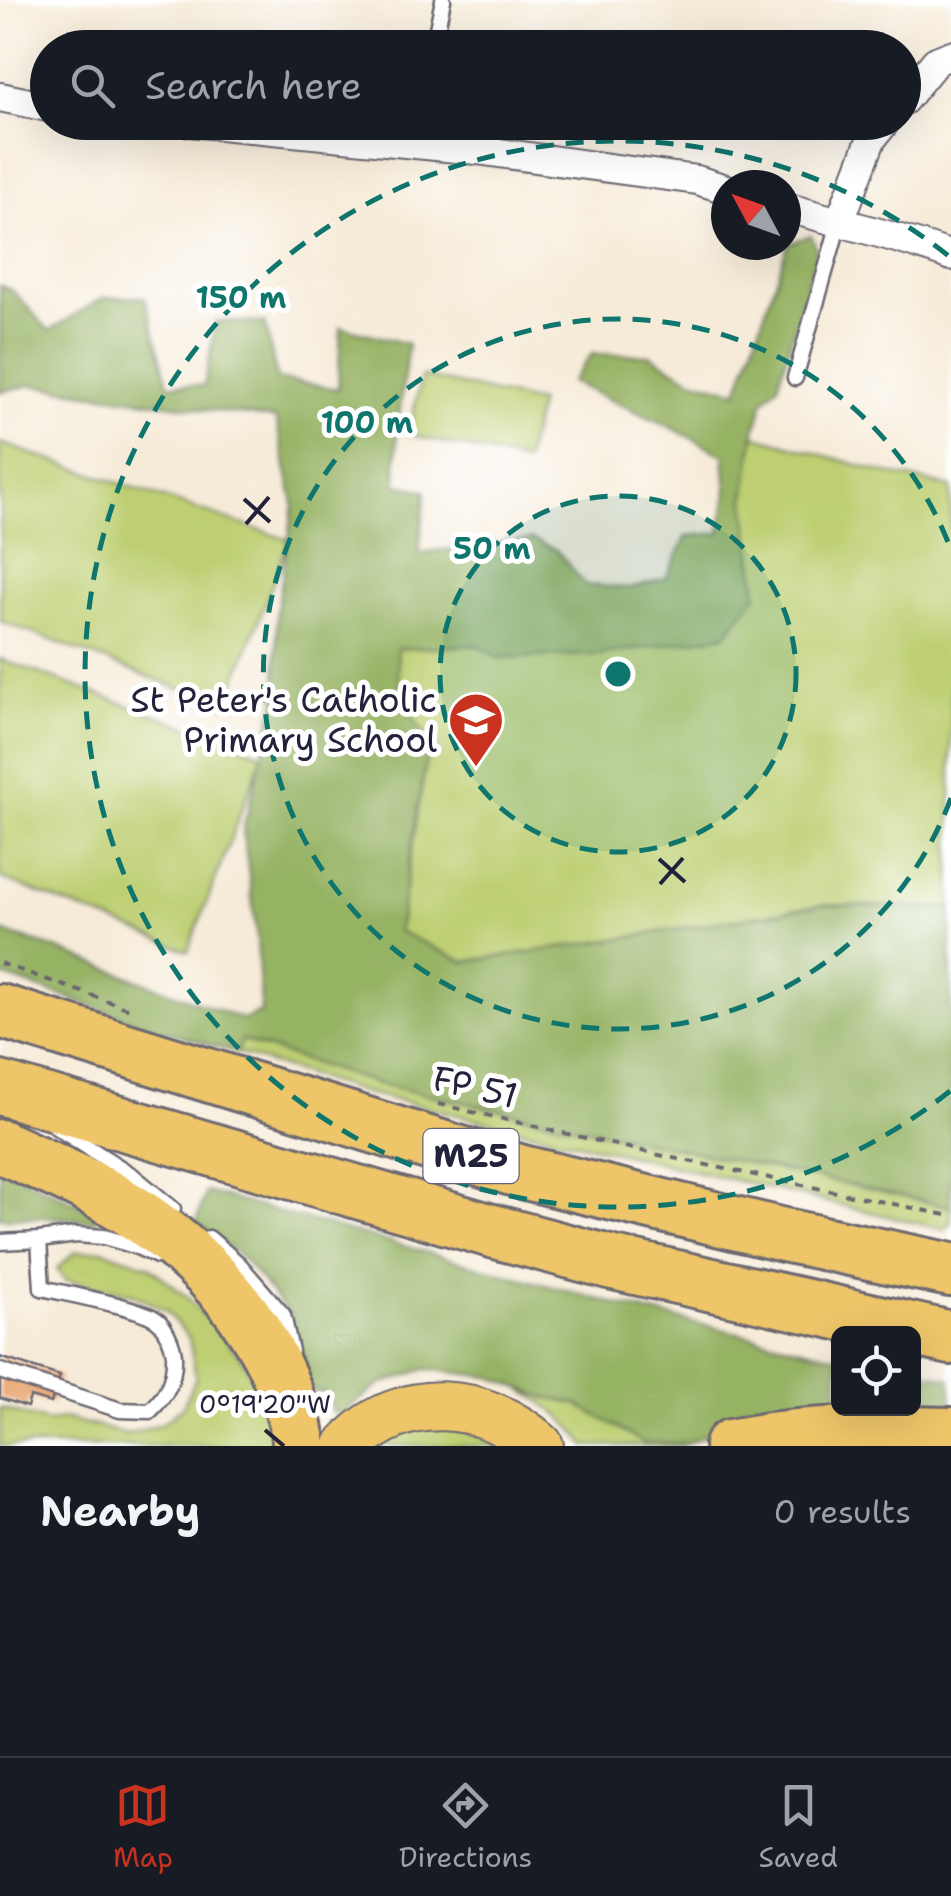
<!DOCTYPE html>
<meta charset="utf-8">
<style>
body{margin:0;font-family:"Shantell Sans",sans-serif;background:#20242c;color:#f1f3f6}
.controls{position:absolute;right:30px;bottom:30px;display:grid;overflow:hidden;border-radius:15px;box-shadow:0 10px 40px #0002}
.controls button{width:90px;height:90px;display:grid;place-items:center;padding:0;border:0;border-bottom:2px solid #363941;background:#171b24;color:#f1f3f6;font:50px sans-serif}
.compass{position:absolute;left:711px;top:170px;width:90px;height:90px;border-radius:50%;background:#171b24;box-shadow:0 10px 40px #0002;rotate:311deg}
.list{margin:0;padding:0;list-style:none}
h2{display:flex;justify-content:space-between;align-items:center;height:130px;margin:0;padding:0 40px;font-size:42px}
h2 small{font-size:32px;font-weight:400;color:#9ea1a6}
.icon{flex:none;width:55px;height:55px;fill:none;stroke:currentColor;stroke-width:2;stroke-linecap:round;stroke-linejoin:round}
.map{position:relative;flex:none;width:951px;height:1446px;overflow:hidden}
.search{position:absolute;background:#171b24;box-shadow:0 10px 40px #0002;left:30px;right:30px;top:30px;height:110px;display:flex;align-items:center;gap:25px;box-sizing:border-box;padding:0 35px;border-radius:55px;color:#9ea1a6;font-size:38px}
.sheet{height:310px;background:#171b24}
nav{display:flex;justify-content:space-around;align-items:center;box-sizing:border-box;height:140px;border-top:2px solid #363941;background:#171b24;font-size:28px;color:#9ea1a6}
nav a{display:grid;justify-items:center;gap:5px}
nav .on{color:#c8321e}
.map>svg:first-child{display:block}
.green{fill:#bdcf72;stroke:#707856;stroke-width:2.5}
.forest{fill:#96b264;stroke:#5c6a50;stroke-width:2.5}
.building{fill:#e9a471}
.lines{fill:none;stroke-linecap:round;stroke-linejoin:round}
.service-casing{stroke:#6c6872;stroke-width:19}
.minor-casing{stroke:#6c6872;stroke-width:32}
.trunk-casing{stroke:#6c6872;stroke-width:52}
.motorway-casing{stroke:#6c6872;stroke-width:58}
.path{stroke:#6c6872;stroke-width:4;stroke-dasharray:8 8;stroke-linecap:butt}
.service{stroke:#fff;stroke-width:14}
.minor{stroke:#fff;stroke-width:28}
.trunk{stroke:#eec569;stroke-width:48}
.motorway{stroke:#eec569;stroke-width:52}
.ticks{fill:none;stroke:#22223b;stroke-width:4}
.ring{fill:none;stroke:#0f766e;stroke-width:5;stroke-dasharray:18 12}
.labels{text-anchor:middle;stroke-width:10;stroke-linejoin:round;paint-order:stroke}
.shield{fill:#fff;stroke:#646476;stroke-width:2.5}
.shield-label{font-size:32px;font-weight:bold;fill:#22223b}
.poi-label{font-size:35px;fill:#22223b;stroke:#fff;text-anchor:end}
.street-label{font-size:35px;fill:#22223b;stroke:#fff}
.ticks-label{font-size:25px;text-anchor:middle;fill:#22223b;stroke:#fff;stroke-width:10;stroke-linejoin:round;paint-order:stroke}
.centre{fill:#0f766e;stroke:#fff;stroke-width:5}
.ring-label{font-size:30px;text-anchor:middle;font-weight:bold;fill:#0f766e;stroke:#fff;stroke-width:10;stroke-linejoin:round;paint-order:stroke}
</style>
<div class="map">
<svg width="951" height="1446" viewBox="0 0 951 1446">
<rect width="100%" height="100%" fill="#fff"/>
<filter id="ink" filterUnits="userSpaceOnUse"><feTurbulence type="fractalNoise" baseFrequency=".01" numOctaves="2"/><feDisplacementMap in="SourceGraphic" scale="20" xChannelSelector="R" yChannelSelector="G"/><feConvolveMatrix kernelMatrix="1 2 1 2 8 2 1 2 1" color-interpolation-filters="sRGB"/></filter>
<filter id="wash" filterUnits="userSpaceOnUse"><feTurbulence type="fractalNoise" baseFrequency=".0048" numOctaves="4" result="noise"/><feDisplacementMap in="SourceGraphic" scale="40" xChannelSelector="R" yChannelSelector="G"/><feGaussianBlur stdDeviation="2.25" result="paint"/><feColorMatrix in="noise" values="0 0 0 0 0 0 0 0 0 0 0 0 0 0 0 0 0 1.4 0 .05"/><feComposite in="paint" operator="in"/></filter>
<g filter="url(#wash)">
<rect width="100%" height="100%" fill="#f6ebd8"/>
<g class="green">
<polygon points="422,376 539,403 525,462 408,434"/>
<polygon points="754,435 882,472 951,487 951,908 821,905 625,938 464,962 398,932 429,741 399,699 397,648 477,645 499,658 757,595 745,499"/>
<polygon points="0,443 289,540 226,706 0,621"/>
<polygon points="0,659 263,754 188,951 0,878"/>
<polygon points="241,1040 375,1083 951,1207 951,1225 947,1224 946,1230 362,1092 237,1053"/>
<polygon points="102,1250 149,1266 188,1298 239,1355 274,1412 284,1446 0,1446 0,1408 49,1422 64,1418 126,1434 161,1424 182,1408 196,1377 189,1338 166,1311 133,1294 65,1280 57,1269 75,1252"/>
<path d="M521,1389L544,1397L577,1404L642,1442L687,1443L681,1446H586C569,1420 547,1405 521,1389Z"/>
<polygon points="421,1421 525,1446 375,1446"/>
</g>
<g class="forest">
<polygon points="811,235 817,250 778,385 764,400 754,435 745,499 757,595 725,635 598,655 498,658 477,645 397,649 400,699 429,741 398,931 464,962 625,938 821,905 951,908 951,1207 375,1083 242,1040 237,1053 158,1029 0,975 0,931 56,949 244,1020 261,1012 257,936 243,830 276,701 277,610 294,504 276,419 31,385 0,392 0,285 13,291 49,331 103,298 145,297 168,384 204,386 216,321 265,323 277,379 338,389 341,327 408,344 397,432 396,484 426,491 419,553 532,539 556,550 586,585 630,588 666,578 687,536 720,533 727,493 724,455 666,425 571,382 592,354 650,355 692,379 738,391 788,244"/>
<polygon points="0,1167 99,1213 96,1221 46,1217 0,1218"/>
<polygon points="206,1192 619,1305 835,1356 838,1358 838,1408 914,1408 914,1370 951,1379 951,1416 736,1424 687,1443 642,1442 577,1404 544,1397 491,1377 426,1369 381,1384 342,1413 333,1413 324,1392 312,1392 300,1366 290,1315 243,1259 196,1222"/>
</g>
<g id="blocks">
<polygon class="building" points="0,1357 60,1376 51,1403 30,1397 27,1407 0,1398"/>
</g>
</g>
<g filter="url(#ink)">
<use href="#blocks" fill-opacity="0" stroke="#6c6872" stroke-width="2.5"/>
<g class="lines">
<g class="service-casing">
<g id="service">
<polyline points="433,48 443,0"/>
<polyline points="795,378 839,223"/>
<polyline points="56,1127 133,1176 173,1209"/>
<polyline points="209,1238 239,1264 283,1315 291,1351"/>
<polyline points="0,1242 39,1240 76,1235 104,1237 135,1246 157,1256"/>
<path d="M0,1371L120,1410L150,1411C167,1395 175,1379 174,1355C173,1345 166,1327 157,1320C141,1307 66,1294 42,1288L39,1240"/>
</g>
</g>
<g class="minor-casing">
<g id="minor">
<polyline points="0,97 48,107"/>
<polyline points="904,100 936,61 951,55"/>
<polyline points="189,122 477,150 697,180 726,189"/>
<path d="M786,207C841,224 897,235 951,256"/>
<polyline points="839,223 871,140 885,122"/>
</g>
</g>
<g class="trunk-casing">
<path id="trunk" d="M349,1446C401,1389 485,1397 539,1446"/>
</g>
<g class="motorway-casing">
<g id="motorway">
<polyline points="0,1011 522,1172 784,1235 951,1270"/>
<polyline points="0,1088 492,1231 609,1262 951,1338"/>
<path d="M0,1146C48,1168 100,1188 144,1219C222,1273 284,1350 300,1446"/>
<path d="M731,1446C803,1430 878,1432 951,1434"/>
</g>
</g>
<g class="path">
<polyline points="0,963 133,1010"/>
<polyline points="438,1104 659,1155 951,1216"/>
</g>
<use href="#service" class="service"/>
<use href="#minor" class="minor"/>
<use href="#trunk" class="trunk"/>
<use href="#motorway" class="motorway"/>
</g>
</g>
<path class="ticks" d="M244,499L270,522M246,524L269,497M659,859L685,882M660,884L683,858M265,1430L284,1446"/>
<circle cx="618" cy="674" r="178" fill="#0f766e" fill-opacity=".12"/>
<g class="ring">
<circle cx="618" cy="674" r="178"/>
<path d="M951 798A355 355 0 1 1 951 550"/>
<path d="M950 1091A533 533 0 1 1 950 257"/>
</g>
<defs>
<g id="school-pin" transform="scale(2.875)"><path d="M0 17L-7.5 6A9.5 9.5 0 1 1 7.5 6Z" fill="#c8321e" stroke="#fff"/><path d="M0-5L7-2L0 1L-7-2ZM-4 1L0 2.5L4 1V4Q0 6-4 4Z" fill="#fff"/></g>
</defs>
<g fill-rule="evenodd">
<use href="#school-pin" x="476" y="720"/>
</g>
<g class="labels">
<rect class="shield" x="423.5" y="1129" width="95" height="54" rx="8"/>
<g class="shield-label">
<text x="471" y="1167">M25</text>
</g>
<g class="poi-label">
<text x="437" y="712">St Peter's Catholic<tspan x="437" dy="40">Primary School</tspan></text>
</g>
<g class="street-label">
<text transform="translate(475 1087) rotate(13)" y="12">FP 51</text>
</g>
</g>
<g class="ticks-label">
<text x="265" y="1413">0°19'20"W</text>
</g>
<circle cx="618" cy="674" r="15" class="centre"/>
<g class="ring-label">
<text x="241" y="308">150 m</text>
<text x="367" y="433">100 m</text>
<text x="492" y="559">50 m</text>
</g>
</svg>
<div class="controls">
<button><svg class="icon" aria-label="locate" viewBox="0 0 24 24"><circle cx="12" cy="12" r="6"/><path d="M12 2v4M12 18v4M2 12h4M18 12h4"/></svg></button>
</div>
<svg class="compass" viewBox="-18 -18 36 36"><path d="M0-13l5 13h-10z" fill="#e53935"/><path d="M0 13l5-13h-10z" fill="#9ea1a6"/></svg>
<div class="search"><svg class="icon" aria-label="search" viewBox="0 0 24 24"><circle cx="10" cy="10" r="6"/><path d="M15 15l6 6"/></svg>Search here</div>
</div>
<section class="sheet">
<h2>Nearby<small>0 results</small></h2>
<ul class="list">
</ul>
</section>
<nav>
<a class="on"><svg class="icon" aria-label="map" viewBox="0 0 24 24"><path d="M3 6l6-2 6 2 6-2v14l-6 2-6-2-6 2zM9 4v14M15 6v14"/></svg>Map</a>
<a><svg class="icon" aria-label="directions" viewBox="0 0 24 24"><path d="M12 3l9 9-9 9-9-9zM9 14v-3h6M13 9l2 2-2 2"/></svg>Directions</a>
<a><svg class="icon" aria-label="saved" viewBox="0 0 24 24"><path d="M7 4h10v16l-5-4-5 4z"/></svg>Saved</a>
</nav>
